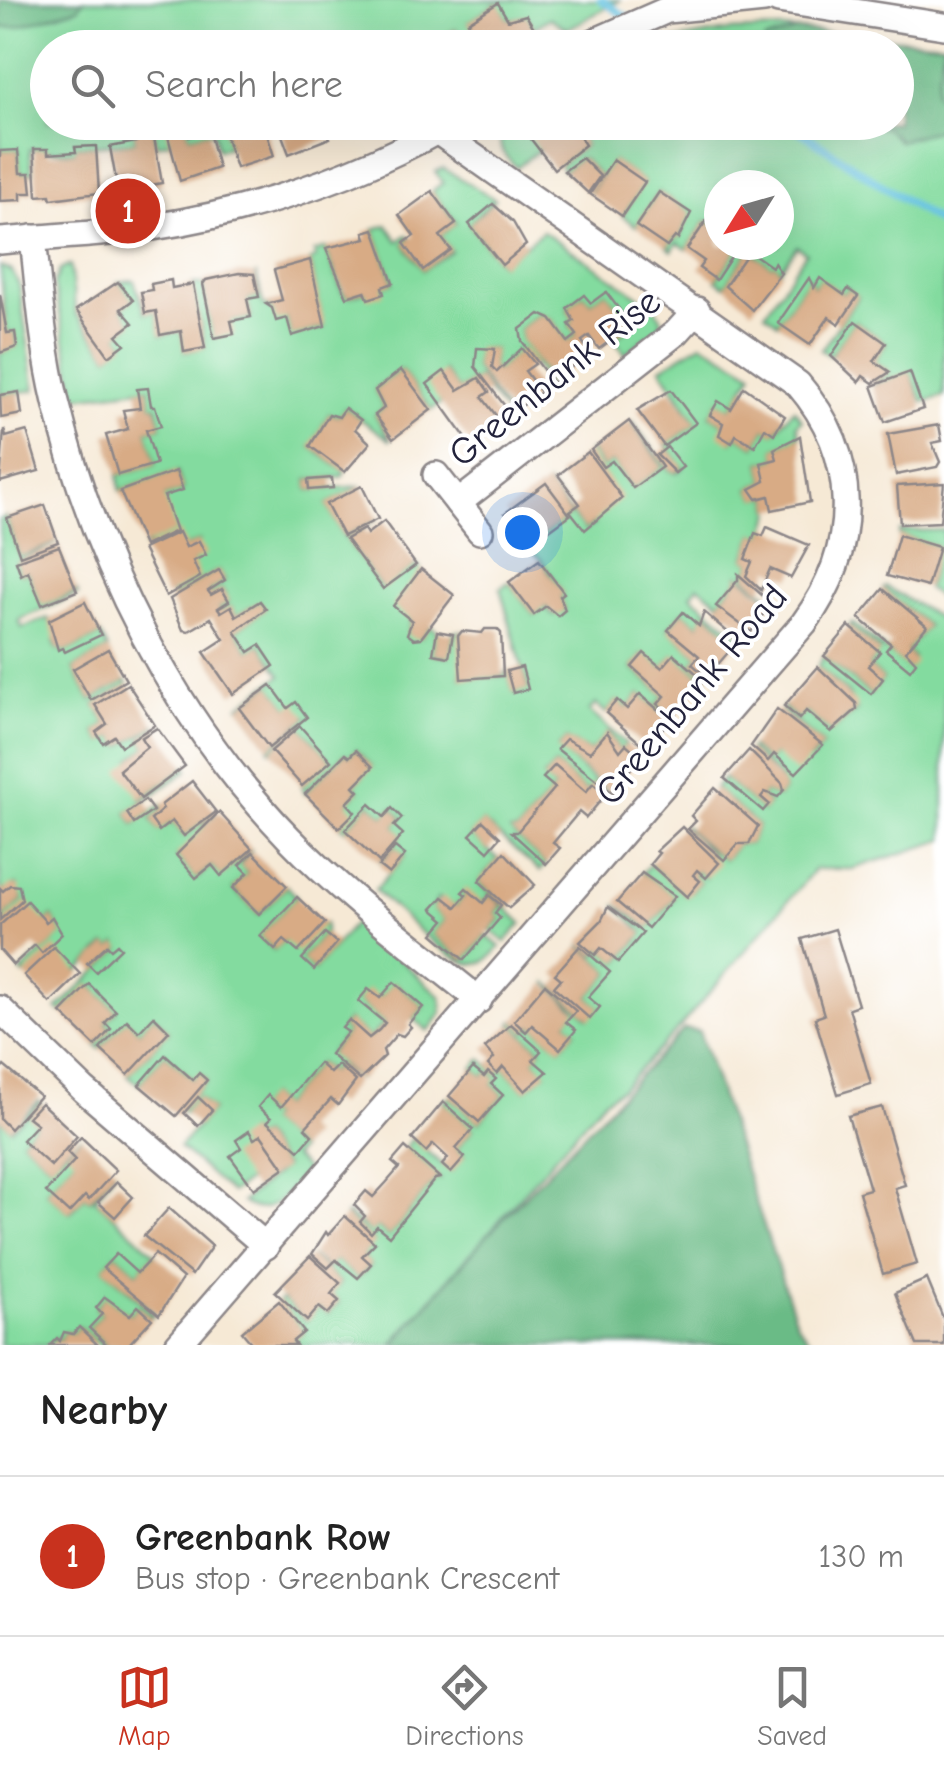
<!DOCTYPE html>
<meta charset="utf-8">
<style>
body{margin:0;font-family:"Comic Neue",sans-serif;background:#f6f6f6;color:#222}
.compass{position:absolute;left:704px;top:170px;width:90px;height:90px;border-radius:50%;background:#fff;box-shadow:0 10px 40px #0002;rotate:233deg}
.you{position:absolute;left:522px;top:532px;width:35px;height:35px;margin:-25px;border:8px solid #fff;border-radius:50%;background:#1a73e8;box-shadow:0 0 0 15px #1a73e833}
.badge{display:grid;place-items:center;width:65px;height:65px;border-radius:50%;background:#c8321e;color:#fff;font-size:32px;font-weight:700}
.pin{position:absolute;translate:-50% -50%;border:5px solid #fff;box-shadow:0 2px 10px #0006}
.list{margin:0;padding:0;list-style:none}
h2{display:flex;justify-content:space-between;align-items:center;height:130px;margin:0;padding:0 40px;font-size:42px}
h2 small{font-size:32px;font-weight:400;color:#767676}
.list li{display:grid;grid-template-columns:65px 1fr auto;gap:30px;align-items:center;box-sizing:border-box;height:160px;padding:0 40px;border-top:2px solid #e0e0e0}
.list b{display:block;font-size:38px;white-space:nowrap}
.list p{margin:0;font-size:32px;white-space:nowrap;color:#767676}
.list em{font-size:32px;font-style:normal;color:#767676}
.icon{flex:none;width:55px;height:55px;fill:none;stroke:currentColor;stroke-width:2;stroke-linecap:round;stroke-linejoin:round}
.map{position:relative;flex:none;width:944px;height:1345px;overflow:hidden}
.search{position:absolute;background:#fff;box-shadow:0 10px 40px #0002;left:30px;right:30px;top:30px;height:110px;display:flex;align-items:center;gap:25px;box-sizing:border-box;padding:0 35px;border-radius:55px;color:#767676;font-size:38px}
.sheet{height:290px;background:#fff}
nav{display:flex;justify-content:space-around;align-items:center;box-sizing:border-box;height:140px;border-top:2px solid #e0e0e0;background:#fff;font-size:28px;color:#767676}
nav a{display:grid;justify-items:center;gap:5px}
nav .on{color:#c8321e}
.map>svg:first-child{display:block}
.green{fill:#83db9f;stroke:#527e6d;stroke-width:2.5}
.forest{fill:#6abb86;stroke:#466e60;stroke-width:2.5}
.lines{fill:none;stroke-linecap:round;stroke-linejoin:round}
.stream{stroke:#62c1e0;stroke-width:8}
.building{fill:#d8ab85}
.minor-casing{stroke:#8c8688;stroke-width:30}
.minor{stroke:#fff;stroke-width:25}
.labels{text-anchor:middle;stroke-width:8;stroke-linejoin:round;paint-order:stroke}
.street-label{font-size:38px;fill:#22223b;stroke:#fff}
</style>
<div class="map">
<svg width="944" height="1345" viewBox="0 0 944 1345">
<rect width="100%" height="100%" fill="#fff"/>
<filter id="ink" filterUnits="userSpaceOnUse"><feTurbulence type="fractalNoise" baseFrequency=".01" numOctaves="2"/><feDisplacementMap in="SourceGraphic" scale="20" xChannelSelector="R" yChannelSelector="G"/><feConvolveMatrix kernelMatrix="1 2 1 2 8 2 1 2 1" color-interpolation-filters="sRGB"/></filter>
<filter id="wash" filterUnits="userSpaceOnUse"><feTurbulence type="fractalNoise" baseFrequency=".0048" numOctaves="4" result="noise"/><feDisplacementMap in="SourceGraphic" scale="40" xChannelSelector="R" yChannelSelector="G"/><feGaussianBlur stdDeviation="2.25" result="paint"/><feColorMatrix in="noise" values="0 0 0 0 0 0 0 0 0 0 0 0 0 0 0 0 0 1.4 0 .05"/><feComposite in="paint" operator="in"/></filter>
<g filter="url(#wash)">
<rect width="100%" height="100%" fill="#f6e9d5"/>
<g class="green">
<polygon points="0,0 621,0 567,29 550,18 534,28 526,16 508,20 497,3 469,22 485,47 476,42 466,47 456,29 423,48 48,48 48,122 242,123 224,129 229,146 218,150 213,131 189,137 185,124 170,142 157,145 153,126 134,130 136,142 76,147 76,152 30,149 32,173 20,173 18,150 0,151"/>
<polygon points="783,29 944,44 944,396 923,402 910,373 872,386 889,372 874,361 886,343 855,321 831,356 821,350 858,297 848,289 844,295 820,279 814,288 809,278 778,323 765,313 806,253 797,246 779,271 775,264 772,267 749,251 725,286 716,280 739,245 779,245 779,185 719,185 719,230 706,221 687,249 677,243 672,251 667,247 675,237 679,238 690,213 659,192 636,226 622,216 644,182 613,161 590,194 600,176 582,158 564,171 560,165 585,145 571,123 896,122 896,48 639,47 729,31"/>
<path d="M513,123H542L534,129L539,150L517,167C500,155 492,136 513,123Z"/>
<path d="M443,168L495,199L469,224L501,264L543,231L655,307L662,320L659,328L625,354L614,339L631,325L606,292L591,303L584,295L567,308L574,321L569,325L577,335L568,342L551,319L539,314L520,329L522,340L553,383L550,385L522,349L497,372L492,367L494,349H478L475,367L508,417L479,378L458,390L444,371L441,403L431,410L401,370L375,390L384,408L375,415L391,441L345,408L339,417L329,414L311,447L345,472L342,477L308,480L309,490L362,486L327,504L343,536L378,519L346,539L382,588L416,565L421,569L408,634L421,638L430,626L437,631L433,654L448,657L454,632L462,631L461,678L503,676L507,671L514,693L528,688L500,588L509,582L534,615L546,606L552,615L565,610L560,596L563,593L540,558L511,535L518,530L530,545L570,515L546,483L585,530L594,524L588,452L591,450L603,467L612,461L633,488L662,467L631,420L668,469L676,473L683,468L666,445L696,423L661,368L702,343L753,373L731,409L718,402L710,415L723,423L732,442L736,435L755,446L765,428L774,433L794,409L802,420L797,424L800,436L775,449L777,459L761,463L765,481L750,489L757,498L769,496L772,513L763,536L755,534L745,558L752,562L746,576L773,600L738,574V580L719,602L698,586L691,595L741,637L738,641L705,612L699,626L683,612L668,629L699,656L692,664L707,677L704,680L674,655L662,668L643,654L632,668L665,696L658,704L673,717L670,720L640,694L627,709L617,701L606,713L596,704L589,711L626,744L620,751L608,732L590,752L566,739L558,748L608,793L593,784L586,792L555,765L544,777L555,788L517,832H511L546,864L540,871L483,822L471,835L498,859L479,882L522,923L505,942L490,930L500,919L495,913L501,906L489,895L483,903L463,892L466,895L456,907L438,898L433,909L445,920L433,934L464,960L486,935L500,947C493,955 487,963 475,964C450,965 395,908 375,890L405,856L395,848L379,862L402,835L394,826L402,817L392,808L384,817L370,804L345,830L341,826L347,803L359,791L354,786L372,766L356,750L349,757L345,754L305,794L302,786L330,760L300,726L271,751L269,748L307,717L288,708L270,685L238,707L281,675L260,645L249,652L235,631L265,609L260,602L236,616L231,607L221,612L218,608L229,601L222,589L211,595L208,591L225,580L219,570L173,597L171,593L193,561L199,541L186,547L144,546L164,496L183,490L177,471L120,491L118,475L156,464L146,430L161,426L156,406H151L148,388L76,397L54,284L60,270L70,265L76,314L109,356L124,343L117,335L132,323L121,309L132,300L118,282L134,280L145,313L156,311L161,335L181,331L185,352L205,347L193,284H203L214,338L231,321L251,317L247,299L259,297L256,273L263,304L287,318L292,335L324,327L310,260L316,258L314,252L326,248L342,292L348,297L393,283L374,229L387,225L398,241L407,235L410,239L404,244L423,270L451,251L440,236L456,223L432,191L443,183L435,172Z"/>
<polygon points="0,266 12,271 19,285 35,390 0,395 0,353 17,346 15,332 7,333"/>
<path d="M6,517L20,556L58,542L16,562L21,574L28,571L42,604L77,591L78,594L19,620L22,628L48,618L58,638L54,641L57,649L65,652L101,635L108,649L73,669L91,700L126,680L128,684L95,705L107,724L96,732L103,742L114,736L122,746L155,725L157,728L141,738L147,747L131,759L141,799L185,766L188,770L127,813L134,824L161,805L163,809L151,820L159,830L172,821L184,836L216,812L204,824L207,828L177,856L197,878L212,865L221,875L252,849L240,865L248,873L233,889L259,914L287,886L297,897L261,936L274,950L284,940L325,923V933L302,959L314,970L357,920L441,997L442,1013L428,1031L413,1018L423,1007L395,983L380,998L359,1001L385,1023L369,1038L348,1020L342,1028L348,1032L330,1053L360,1080L338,1065L330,1073L319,1063L281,1107L269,1096L259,1107L271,1118L268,1122L299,1150L293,1157L307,1170C289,1190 270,1223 242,1202L284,1167L261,1135L254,1139L249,1132L241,1148L248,1181L231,1193L179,1147L212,1110L198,1097L184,1113L180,1111L207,1080L200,1074L193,1080L165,1055L139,1085L128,1075L169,1031L154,1016L139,1032L127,1021L100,1049L96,1045L111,1029L105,1023L116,1011L90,985L61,1013L57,1009L120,949L117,944L111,949L106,945L78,972L24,975L21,972L61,934L52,917L46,922L0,925V920L22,900L17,885L3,891L0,888V519Z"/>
<polygon points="944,530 944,606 942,599 927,589 938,547 899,535 900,531"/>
<polygon points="886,587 942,620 944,618 944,840 852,869 815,869 679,1028 621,1089 604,1100 391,1345 296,1345 293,1341 304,1332 279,1302 283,1299 306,1321 319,1307 328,1314 339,1302 331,1294 340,1283 310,1256 328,1268 336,1260 358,1278 371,1265 362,1256 374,1242 345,1216 347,1214 371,1232 377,1226 389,1236 435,1179 440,1179 405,1147 412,1139 451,1172 464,1156 456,1149 473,1129 443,1102 449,1096 479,1122 503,1095 491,1084 495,1078 488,1072 484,1077 473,1068 481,1059 497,1073 503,1067 525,1090 546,1073 533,1060 541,1050 511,1024 514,1021 526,1032 532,1025 560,1048 576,1031 566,1022 575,1010 547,982 589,1018 599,1007 588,997 610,972 580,945 595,955 601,948 619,962 643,933 615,904 648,928 675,897 642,873 650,864 687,896 700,882 693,875 697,870 706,878 711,853 683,825 724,860 738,844 749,844 758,826 715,788 724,778 763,811 769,804 761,797 765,792 778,797 784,790 778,776 749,750 751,747 768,761 774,754 811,759 823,745 782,710 784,706 798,719 806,711 831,732 857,710 848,693 818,667 824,656 870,694 883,679 868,666 880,651 849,626 852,623 910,669 913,657 906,651 927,626 883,589"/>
<polygon points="39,1101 41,1103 29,1116 37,1124 22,1140 50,1165 80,1138 75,1160 46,1192 70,1213 85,1196 90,1200 116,1170 95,1199 155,1254 137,1273 116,1254 104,1268 154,1314 151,1317 138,1306 130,1315 105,1298 96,1308 102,1314 89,1328 107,1345 98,1345 79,1327 73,1334 64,1332 60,1341 56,1338 50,1345 0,1345 0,1119 11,1129"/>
</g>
<g class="forest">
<polygon points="0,0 84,0 78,8 17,27 0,28"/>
<polygon points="798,30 944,43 936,93 944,100 944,132 939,129 899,141 885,128 850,123 896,122 896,48 765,47 765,40"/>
<polygon points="684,1029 699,1031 796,1322 813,1345 393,1345 481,1242"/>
</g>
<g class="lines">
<g class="stream">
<polyline points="601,0 631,20"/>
<polyline points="643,28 672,48"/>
<polyline points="786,122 944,226"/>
</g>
</g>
<g id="blocks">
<g class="building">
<polygon points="498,3 508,20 526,15 534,28 511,46 485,48 468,22"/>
<polygon points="456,29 466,47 476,42 479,48 423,48"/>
<polygon points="242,122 263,122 274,156 236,168 223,129"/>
<polygon points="277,122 324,122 330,138 289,154"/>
<polygon points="542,122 571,122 585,145 554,169 530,138"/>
<polygon points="185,124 189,137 209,132 218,168 180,181 166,129"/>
<polygon points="152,126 162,183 118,191 110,147 136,142 134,130"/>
<polygon points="96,146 99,193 51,199 50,195 37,196 34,149 48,149 48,154 76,152 75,147"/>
<polygon points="18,150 20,173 30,173 32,193 21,193 21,200 0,201 0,151"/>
<polygon points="582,158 600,176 588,193 564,171"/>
<polygon points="613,160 645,182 622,216 590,194"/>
<polygon points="432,191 456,224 440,236 451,250 423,270 404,243 414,236 399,215"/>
<polygon points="659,192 691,213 678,239 675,237 667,247 636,226"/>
<polygon points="493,204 513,222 526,245 502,265 469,224"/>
<polygon points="706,221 719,230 719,245 739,245 716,280 699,268 704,261 687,249"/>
<polygon points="374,229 393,283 382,287 384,294 368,299 365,291 347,297 326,248 366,238 364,232"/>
<polygon points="749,251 772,267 774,263 781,273 752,310 725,286"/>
<polygon points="310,260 325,326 292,336 287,318 276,321 272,308 266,304 282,300 274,270"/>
<polygon points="239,273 254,274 259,297 247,299 251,317 231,321 234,334 214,338 203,284 206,280"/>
<polygon points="809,278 814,288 820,278 844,295 848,289 858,296 839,324 829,317 810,345 778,323"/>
<polygon points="171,280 172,288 193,284 205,348 184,352 181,331 160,335 156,311 145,313 141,292 152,290 151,284"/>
<polygon points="118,282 133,300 121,309 133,323 117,335 125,344 109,356 76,310"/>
<polygon points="606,292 631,325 599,349 589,336 582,341 589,352 553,383 522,341 520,329 540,314 551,319 568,342 577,335 569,324 574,321 567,308 584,295 591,303"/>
<polygon points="0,294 7,333 15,332 17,347 0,353"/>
<polygon points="855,321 886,343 874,361 890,372 873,383 863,376 859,382 831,356"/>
<polygon points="477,348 495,349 492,367 497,372 522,348 535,364 525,371 541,392 511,414 475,367"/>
<polygon points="401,370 431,410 393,439 375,415 384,408 375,390"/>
<polygon points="444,371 458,390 479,378 489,392 482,397 501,422 471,445 427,384"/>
<polygon points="910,372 923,409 885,422 872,386"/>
<polygon points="744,387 785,416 774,434 765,428 755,446 736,435 732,443 719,435 723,423 710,415 718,401 731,409"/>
<polygon points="148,388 151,406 155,406 161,426 146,430 156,464 118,475 106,435 128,429 123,410 140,408 137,389"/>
<polygon points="671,390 696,423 664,446 637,410"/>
<polygon points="19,392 22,414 1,418 0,395"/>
<polygon points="345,408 361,420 355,429 370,443 345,472 310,446 329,414 339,417"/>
<polygon points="629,421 662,467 633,488 612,461 603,467 591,450"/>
<polygon points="939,425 942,441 932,443 940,462 937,467 896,475 888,434"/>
<polygon points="4,429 6,437 27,431 39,471 0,482"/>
<polygon points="800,436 810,502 772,510 769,496 757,499 750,489 765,481 761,463 777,459 774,449"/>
<polygon points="667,447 683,467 675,473 657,455"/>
<polygon points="588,452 622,498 585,530 570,511 580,504 558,475"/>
<polygon points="176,471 183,490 164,496 176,531 144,546 120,491"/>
<polygon points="332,478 333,488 309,490 308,480"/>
<polygon points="546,483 570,515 529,545 505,513"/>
<polygon points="944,483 940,522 900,524 897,486"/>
<polygon points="362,486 378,519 343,536 326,504"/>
<polygon points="45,505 58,542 20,556 7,518"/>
<polygon points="384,521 416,565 383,589 346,539 364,529 367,534"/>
<polygon points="767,527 809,545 791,578 770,569 761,590 746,576 752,562 745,559 755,533 763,536"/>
<polygon points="179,532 186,547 199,541 206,555 193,561 200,577 166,596 143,549"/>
<polygon points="899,535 939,547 927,587 887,576"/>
<polygon points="59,546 77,591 42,605 28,571 21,575 16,561"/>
<polygon points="539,560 564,593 560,596 565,610 558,616 546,606 534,615 509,582"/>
<polygon points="421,569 454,595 421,638 414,639 407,634 412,621 393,606"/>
<polygon points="219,570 225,580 208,591 211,595 222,589 229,601 218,608 221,612 231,606 236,616 260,601 266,609 235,631 249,652 260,645 274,666 233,694 204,652 224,639 211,618 189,631 183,630 170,599"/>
<polygon points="738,574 771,603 751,632 716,606 738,580"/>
<polygon points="883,589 927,626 906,651 916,662 910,670 886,650 891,644 859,618"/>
<polygon points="85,602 101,635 65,652 62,648 58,650 49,620"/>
<polygon points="683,612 699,626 704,612 738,641 707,677 692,664 699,656 668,630"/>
<polygon points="849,626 880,652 868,666 883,679 871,694 824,656"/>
<polygon points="485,629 497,629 501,633 503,676 461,679 458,636 462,631 482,633"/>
<polygon points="437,631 453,634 449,657 433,654"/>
<polygon points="108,649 126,680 91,700 73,669"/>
<polygon points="644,653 662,668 674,654 704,680 673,717 658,704 665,696 632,667"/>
<polygon points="522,667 528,689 513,693 507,671"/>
<polygon points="818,667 856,703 857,709 831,732 806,711 799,719 784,706"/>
<polygon points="128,684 155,725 121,746 114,736 103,743 96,732 107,724 95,705"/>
<polygon points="271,685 288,708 296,702 307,717 269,748 239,708"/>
<polygon points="640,694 670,720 646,748 606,713 617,700 627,709"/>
<polygon points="777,709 823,745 796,773 774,754 768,761 751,746"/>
<polygon points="300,726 331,761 302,786 271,751"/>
<polygon points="157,728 185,766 141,799 119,770 147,747 141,738"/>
<polygon points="607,732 620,751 626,744 640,756 613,793 557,749 566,739 590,752"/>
<polygon points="356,750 373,767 354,786 359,791 347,803 355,812 339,828 305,794 345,754 349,757"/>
<polygon points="749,750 782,783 784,790 778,797 765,792 761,797 769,804 763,811 724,778"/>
<polygon points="555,765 586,792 593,783 606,794 586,818 579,812 553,843 560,848 546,864 511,832 517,832 555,788 543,778"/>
<polygon points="192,781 216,812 184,836 172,821 159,831 151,820 163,809 161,805"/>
<polygon points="715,788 758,826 749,844 738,844 724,860 688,829 696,821 691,816"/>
<polygon points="145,800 153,811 134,824 127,813"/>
<polygon points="370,804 384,817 392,808 402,818 394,826 403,834 379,862 345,830"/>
<polygon points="219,812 252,849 221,876 212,865 196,878 176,855"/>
<polygon points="483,821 500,837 488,851 470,835"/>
<polygon points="682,827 719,863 706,878 697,870 693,875 700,881 687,897 650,864 659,853 656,851"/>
<polygon points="395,847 405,855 389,874 379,866"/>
<polygon points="253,852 287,886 259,914 233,888 248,873 240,865"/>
<polygon points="504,852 535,885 509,908 479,881"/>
<polygon points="642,873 675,896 648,928 617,902"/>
<polygon points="10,885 19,886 22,900 0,920 0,888 3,891"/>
<polygon points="466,888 483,903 489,895 501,905 495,913 500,918 464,960 433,934 445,920 432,909 443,897 456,907 466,895 462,892"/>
<polygon points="297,897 325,923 298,952 284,940 275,950 260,936"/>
<polygon points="27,901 46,922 52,917 62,934 42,953 35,945 13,965 0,950 0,925"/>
<polygon points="608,907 643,933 618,962 601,948 595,955 580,942 601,921"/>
<polygon points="835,929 858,1005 849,1008 871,1084 838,1094 815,1018 824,1015 802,939"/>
<polygon points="325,933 337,943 314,970 302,959"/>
<polygon points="117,944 121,948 96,972 87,963 107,945 111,949"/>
<polygon points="580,946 610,972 588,997 600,1007 590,1019 554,987 561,979 555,974"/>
<polygon points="54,947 80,974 50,1003 24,975"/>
<polygon points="394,982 423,1007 408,1024 411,1027 403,1036 397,1034 383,1050 385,1056 360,1080 330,1054 348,1032 342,1028 349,1020 369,1038 379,1030 385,1023 358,1001 368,989 380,998"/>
<polygon points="89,984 116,1011 105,1023 111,1029 95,1046 61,1013"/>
<polygon points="545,984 576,1011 566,1022 576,1030 560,1049 532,1025 526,1032 514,1021"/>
<polygon points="154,1016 169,1031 128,1075 100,1049 127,1020 139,1032"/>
<polygon points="511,1024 541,1051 533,1060 547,1072 525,1091 503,1067 497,1074 488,1065 494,1058 485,1048"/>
<polygon points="165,1055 193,1080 199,1073 207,1080 176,1116 139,1085"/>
<polygon points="319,1063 330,1073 338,1065 356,1081 338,1105 331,1099 305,1128 312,1135 299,1150 267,1122 271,1118 258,1107 268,1095 281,1107"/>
<polygon points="4,1066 40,1096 10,1129 0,1119 0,1070"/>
<polygon points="473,1068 484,1077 488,1072 496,1079 491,1084 503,1095 479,1122 449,1096"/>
<polygon points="198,1097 212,1110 198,1126 184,1113"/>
<polygon points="443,1102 473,1129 456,1149 465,1157 451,1173 442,1165 448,1158 433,1144 426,1152 412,1139"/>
<polygon points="41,1103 77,1136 51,1166 22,1140 37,1124 28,1117"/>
<polygon points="882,1107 905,1185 895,1188 917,1264 883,1274 859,1192 870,1189 848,1116"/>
<polygon points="249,1131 254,1139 261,1135 284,1168 254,1189 230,1156 241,1148 236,1140"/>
<polygon points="81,1137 116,1170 89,1200 85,1196 69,1213 46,1192 75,1160 67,1152"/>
<polygon points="405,1147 440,1178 435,1179 389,1236 377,1226 371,1233 360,1222 365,1216 354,1205 366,1191 373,1197 386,1183 399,1168 392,1162"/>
<polygon points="117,1182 133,1197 115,1217 98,1202"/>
<polygon points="169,1208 212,1246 192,1275 144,1236"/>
<polygon points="345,1216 375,1243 362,1256 371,1264 358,1278 336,1260 328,1268 312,1254 326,1232 328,1235"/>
<polygon points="116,1254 137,1273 155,1254 183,1278 159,1315 103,1268"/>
<polygon points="310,1256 340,1283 331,1294 339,1301 328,1314 319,1307 307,1321 275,1292"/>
<polygon points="927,1279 944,1320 944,1345 917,1345 895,1293"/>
<polygon points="105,1297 130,1315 138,1306 152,1319 128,1345 107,1345 89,1328 102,1314 96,1308"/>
<polygon points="279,1301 304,1332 293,1341 296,1345 253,1345 242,1332"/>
<polygon points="79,1327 98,1345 50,1345 57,1338 60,1341 64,1332 73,1334"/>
</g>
</g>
</g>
<g filter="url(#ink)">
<use href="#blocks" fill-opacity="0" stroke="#8c8688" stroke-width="2.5"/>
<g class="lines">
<g class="minor-casing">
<g id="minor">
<polyline points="778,0 944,26"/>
<polyline points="580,48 667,10 764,0"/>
<path d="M33,238C39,293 43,348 56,402C95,562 174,719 289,838C347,898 415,948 479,1000"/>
<path d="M0,241C51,236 102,235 153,227C256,211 357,176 448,125"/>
<polyline points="436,475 480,531"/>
<polyline points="458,503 677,332 697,310"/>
<polyline points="0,1009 84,1090 266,1246"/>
<path d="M178,1345L804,623C860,547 860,456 798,384L437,131"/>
</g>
</g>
<use href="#minor" class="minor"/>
</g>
</g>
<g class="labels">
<g class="street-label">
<text transform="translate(554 377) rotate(-39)" y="13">Greenbank Rise</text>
<text transform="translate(691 694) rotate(-50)" y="13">Greenbank Road</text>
</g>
</g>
</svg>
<svg class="compass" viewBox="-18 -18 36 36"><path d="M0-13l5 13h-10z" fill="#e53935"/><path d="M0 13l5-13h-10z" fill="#767676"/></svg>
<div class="you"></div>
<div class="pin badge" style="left:128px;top:211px">1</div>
<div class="search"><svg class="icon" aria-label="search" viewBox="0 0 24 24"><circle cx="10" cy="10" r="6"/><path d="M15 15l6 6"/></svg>Search here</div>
</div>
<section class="sheet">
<h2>Nearby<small></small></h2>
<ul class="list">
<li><span class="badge">1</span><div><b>Greenbank Row</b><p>Bus stop · Greenbank Crescent</p></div><em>130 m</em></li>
</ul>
</section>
<nav>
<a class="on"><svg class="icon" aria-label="map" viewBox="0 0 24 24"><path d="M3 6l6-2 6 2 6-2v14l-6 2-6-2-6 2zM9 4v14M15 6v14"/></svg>Map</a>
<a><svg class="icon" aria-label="directions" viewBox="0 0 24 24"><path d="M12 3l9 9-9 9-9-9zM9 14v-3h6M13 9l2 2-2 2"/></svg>Directions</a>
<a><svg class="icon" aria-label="saved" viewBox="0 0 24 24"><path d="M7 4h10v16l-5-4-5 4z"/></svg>Saved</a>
</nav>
